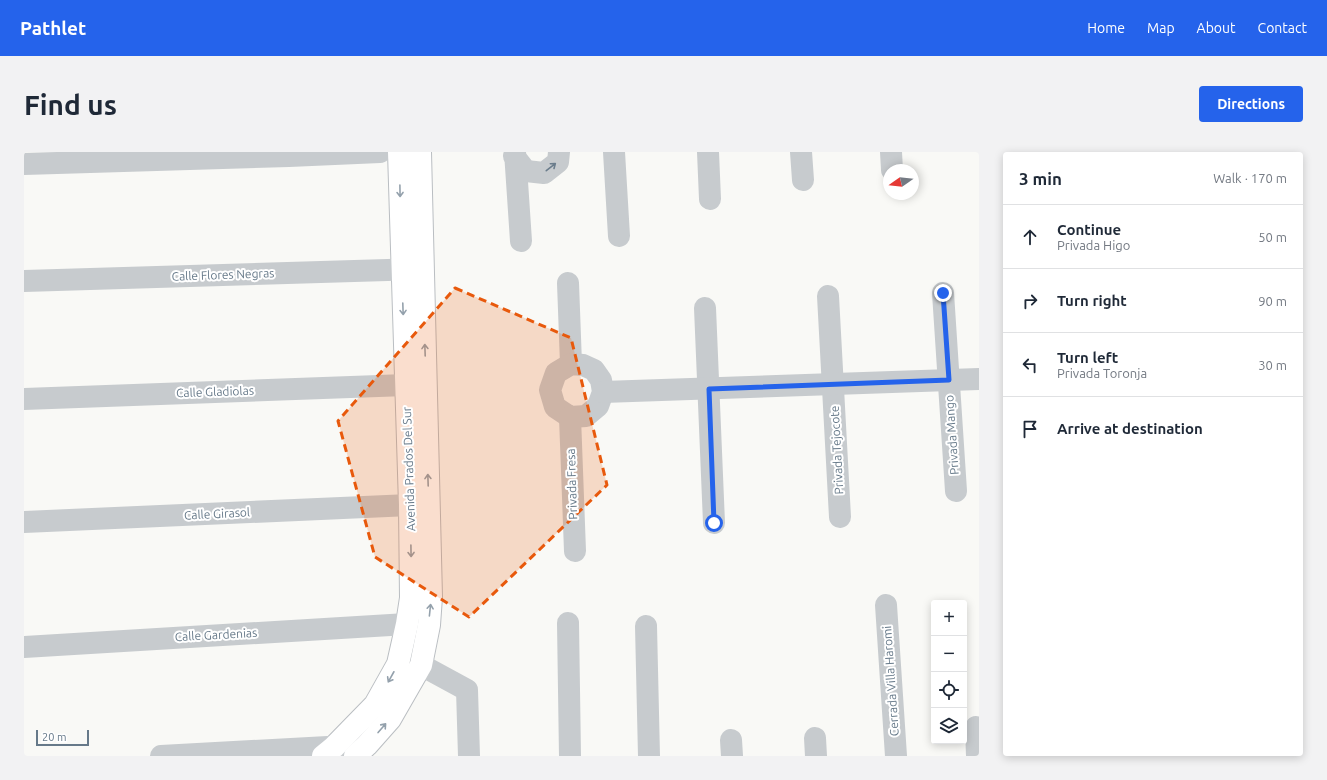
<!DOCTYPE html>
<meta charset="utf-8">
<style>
body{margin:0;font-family:Ubuntu,sans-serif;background:#f2f2f3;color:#1f2937}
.controls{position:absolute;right:12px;bottom:12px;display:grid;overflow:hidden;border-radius:4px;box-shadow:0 2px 10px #0003}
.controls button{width:36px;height:36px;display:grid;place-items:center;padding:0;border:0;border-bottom:1px solid #e0e1e3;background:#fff;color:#1f2937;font:20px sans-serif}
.compass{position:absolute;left:859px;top:12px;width:36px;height:36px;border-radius:50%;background:#fff;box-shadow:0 2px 10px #0003;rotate:256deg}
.scale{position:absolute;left:12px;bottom:10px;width:53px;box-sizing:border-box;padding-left:4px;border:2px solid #667989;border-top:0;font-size:11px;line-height:14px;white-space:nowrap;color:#667989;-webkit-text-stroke:3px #fff;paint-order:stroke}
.stop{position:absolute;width:12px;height:12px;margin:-9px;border:3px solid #2563eb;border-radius:50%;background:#fff}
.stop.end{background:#2563eb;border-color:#fff;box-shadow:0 1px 4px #0008}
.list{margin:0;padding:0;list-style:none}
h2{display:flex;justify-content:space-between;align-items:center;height:52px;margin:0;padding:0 16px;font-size:17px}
h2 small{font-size:13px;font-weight:400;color:#747a83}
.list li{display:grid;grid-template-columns:26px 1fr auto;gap:12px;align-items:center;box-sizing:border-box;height:64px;padding:0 16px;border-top:1px solid #e0e1e3}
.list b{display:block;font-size:15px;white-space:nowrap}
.list p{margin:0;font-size:13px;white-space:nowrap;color:#747a83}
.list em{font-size:13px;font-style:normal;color:#747a83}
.icon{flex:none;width:22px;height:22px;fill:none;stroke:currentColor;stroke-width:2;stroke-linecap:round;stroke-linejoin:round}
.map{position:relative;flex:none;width:955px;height:604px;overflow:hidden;border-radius:4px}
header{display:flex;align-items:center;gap:24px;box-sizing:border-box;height:56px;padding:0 20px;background:#2563eb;color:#fff}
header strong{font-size:19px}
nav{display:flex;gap:22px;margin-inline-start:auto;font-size:14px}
.intro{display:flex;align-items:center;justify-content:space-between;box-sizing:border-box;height:96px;padding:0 24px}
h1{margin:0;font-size:28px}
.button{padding:10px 18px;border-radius:4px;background:#2563eb;color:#fff;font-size:14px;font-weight:700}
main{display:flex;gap:24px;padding:0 24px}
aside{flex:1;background:#fff;border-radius:4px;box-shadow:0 2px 10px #0003}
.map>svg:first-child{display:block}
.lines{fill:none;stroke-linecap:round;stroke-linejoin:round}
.major-casing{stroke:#babec2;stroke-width:24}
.minor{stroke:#c7cbce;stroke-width:22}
.major{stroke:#fff;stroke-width:22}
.oneway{stroke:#6b7d8c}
.oneway2{stroke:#94a1ac}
.route{stroke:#2563eb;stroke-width:5}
.marked{fill:#e8590c;fill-opacity:0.2;stroke:#e8590c;stroke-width:3;stroke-dasharray:8 5;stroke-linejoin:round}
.labels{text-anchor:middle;stroke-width:4;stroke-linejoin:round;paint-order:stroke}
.street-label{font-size:12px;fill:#667989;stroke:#fff}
</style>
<header>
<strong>Pathlet</strong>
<nav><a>Home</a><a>Map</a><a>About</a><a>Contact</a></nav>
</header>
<div class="intro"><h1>Find us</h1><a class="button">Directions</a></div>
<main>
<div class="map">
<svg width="955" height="604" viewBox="0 0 955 604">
<rect width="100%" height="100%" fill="#f9f9f6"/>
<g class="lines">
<g class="major-casing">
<g id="major">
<polyline points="299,604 310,595 351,553 374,512 383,472 387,446 386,353 375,0"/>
<polyline points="331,604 343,593 366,567 397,513 405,473 407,445 396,0"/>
</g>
</g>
<g class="minor">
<polyline points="491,0 497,89"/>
<polyline points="590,0 595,84"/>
<polyline points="684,0 686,47"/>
<polyline points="777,0 779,28"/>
<polyline points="867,0 868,18"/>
<polyline points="490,4 502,19 520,21 534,10 535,0"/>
<polyline points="0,12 265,4 356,0"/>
<polyline points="0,129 397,117"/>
<polyline points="544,131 547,212"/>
<polyline points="919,141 932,339"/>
<polyline points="804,144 816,365"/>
<polyline points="681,156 690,371"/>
<polygon points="547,212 559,213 570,218 577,228 579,240 574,254 562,264 546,265 531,255 526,238 532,221"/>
<polyline points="579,240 955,227"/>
<polyline points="0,247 382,233"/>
<polyline points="546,265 551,399"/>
<polyline points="0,370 386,353"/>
<polyline points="862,453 872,604"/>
<polyline points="544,471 546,604"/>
<polyline points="622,474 625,604"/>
<polyline points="0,495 383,472"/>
<polyline points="397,513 443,538 445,604"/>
<polyline points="952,575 953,604"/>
<polyline points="791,586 792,604"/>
<polyline points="707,588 708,604"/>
<polyline points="137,604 322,594"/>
</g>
<use href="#major" class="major"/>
</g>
<defs><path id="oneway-shaft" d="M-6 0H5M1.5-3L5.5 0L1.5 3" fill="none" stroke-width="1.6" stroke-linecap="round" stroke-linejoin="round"/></defs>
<use class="oneway" href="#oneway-shaft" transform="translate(527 15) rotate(-38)"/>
<g class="oneway2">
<use href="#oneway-shaft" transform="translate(376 39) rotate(89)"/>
<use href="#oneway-shaft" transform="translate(379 157) rotate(88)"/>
<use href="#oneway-shaft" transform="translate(401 198) rotate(-92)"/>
<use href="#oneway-shaft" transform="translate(404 328) rotate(-92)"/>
<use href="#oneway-shaft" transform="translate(387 399) rotate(89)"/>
<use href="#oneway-shaft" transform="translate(406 458) rotate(-84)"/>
<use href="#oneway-shaft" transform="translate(367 525) rotate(119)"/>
<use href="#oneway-shaft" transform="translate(358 576) rotate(-49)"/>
</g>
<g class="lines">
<polyline class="route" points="690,371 685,237 925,228 919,141"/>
</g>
<path class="marked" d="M431,136L547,186L583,333L445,465L351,405L314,269Z"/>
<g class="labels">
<g class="street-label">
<text transform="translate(199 123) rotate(-2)" y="4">Calle Flores Negras</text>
<text transform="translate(191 240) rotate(-2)" y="4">Calle Gladiolas</text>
<text transform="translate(928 283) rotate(-94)" y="4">Privada Mango</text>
<text transform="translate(813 298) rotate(-93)" y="4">Privada Tejocote</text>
<text transform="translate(385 317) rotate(-92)" y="4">Avenida Prados Del Sur</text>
<text transform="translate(548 332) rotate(-92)" y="4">Privada Fresa</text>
<text transform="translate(193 362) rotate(-3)" y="4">Calle Girasol</text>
<text transform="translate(192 483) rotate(-3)" y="4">Calle Gardenias</text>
<text transform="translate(867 529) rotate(-94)" y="4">Cerrada Villa Haromi</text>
</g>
</g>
</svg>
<div class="controls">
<button>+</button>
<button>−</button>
<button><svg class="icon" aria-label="locate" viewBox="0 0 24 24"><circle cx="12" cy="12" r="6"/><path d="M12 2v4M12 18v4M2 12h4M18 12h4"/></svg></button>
<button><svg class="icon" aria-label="layers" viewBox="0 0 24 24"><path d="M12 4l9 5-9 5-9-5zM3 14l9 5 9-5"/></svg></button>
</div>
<svg class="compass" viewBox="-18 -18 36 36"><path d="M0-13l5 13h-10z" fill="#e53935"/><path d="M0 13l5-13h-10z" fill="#747a83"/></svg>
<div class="scale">20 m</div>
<div class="stop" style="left:690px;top:371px"></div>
<div class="stop end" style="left:919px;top:141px"></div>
</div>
<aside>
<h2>3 min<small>Walk · 170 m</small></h2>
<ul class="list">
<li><svg class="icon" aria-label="ahead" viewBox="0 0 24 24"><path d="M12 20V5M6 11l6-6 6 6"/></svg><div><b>Continue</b><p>Privada Higo</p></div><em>50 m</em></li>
<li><svg class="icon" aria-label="right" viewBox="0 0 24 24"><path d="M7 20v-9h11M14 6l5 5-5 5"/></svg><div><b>Turn right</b></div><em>90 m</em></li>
<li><svg class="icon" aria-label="left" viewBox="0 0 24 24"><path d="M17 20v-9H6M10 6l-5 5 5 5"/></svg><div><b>Turn left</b><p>Privada Toronja</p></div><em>30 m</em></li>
<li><svg class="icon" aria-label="arrive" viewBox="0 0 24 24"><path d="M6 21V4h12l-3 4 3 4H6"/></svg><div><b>Arrive at destination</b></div></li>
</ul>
</aside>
</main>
